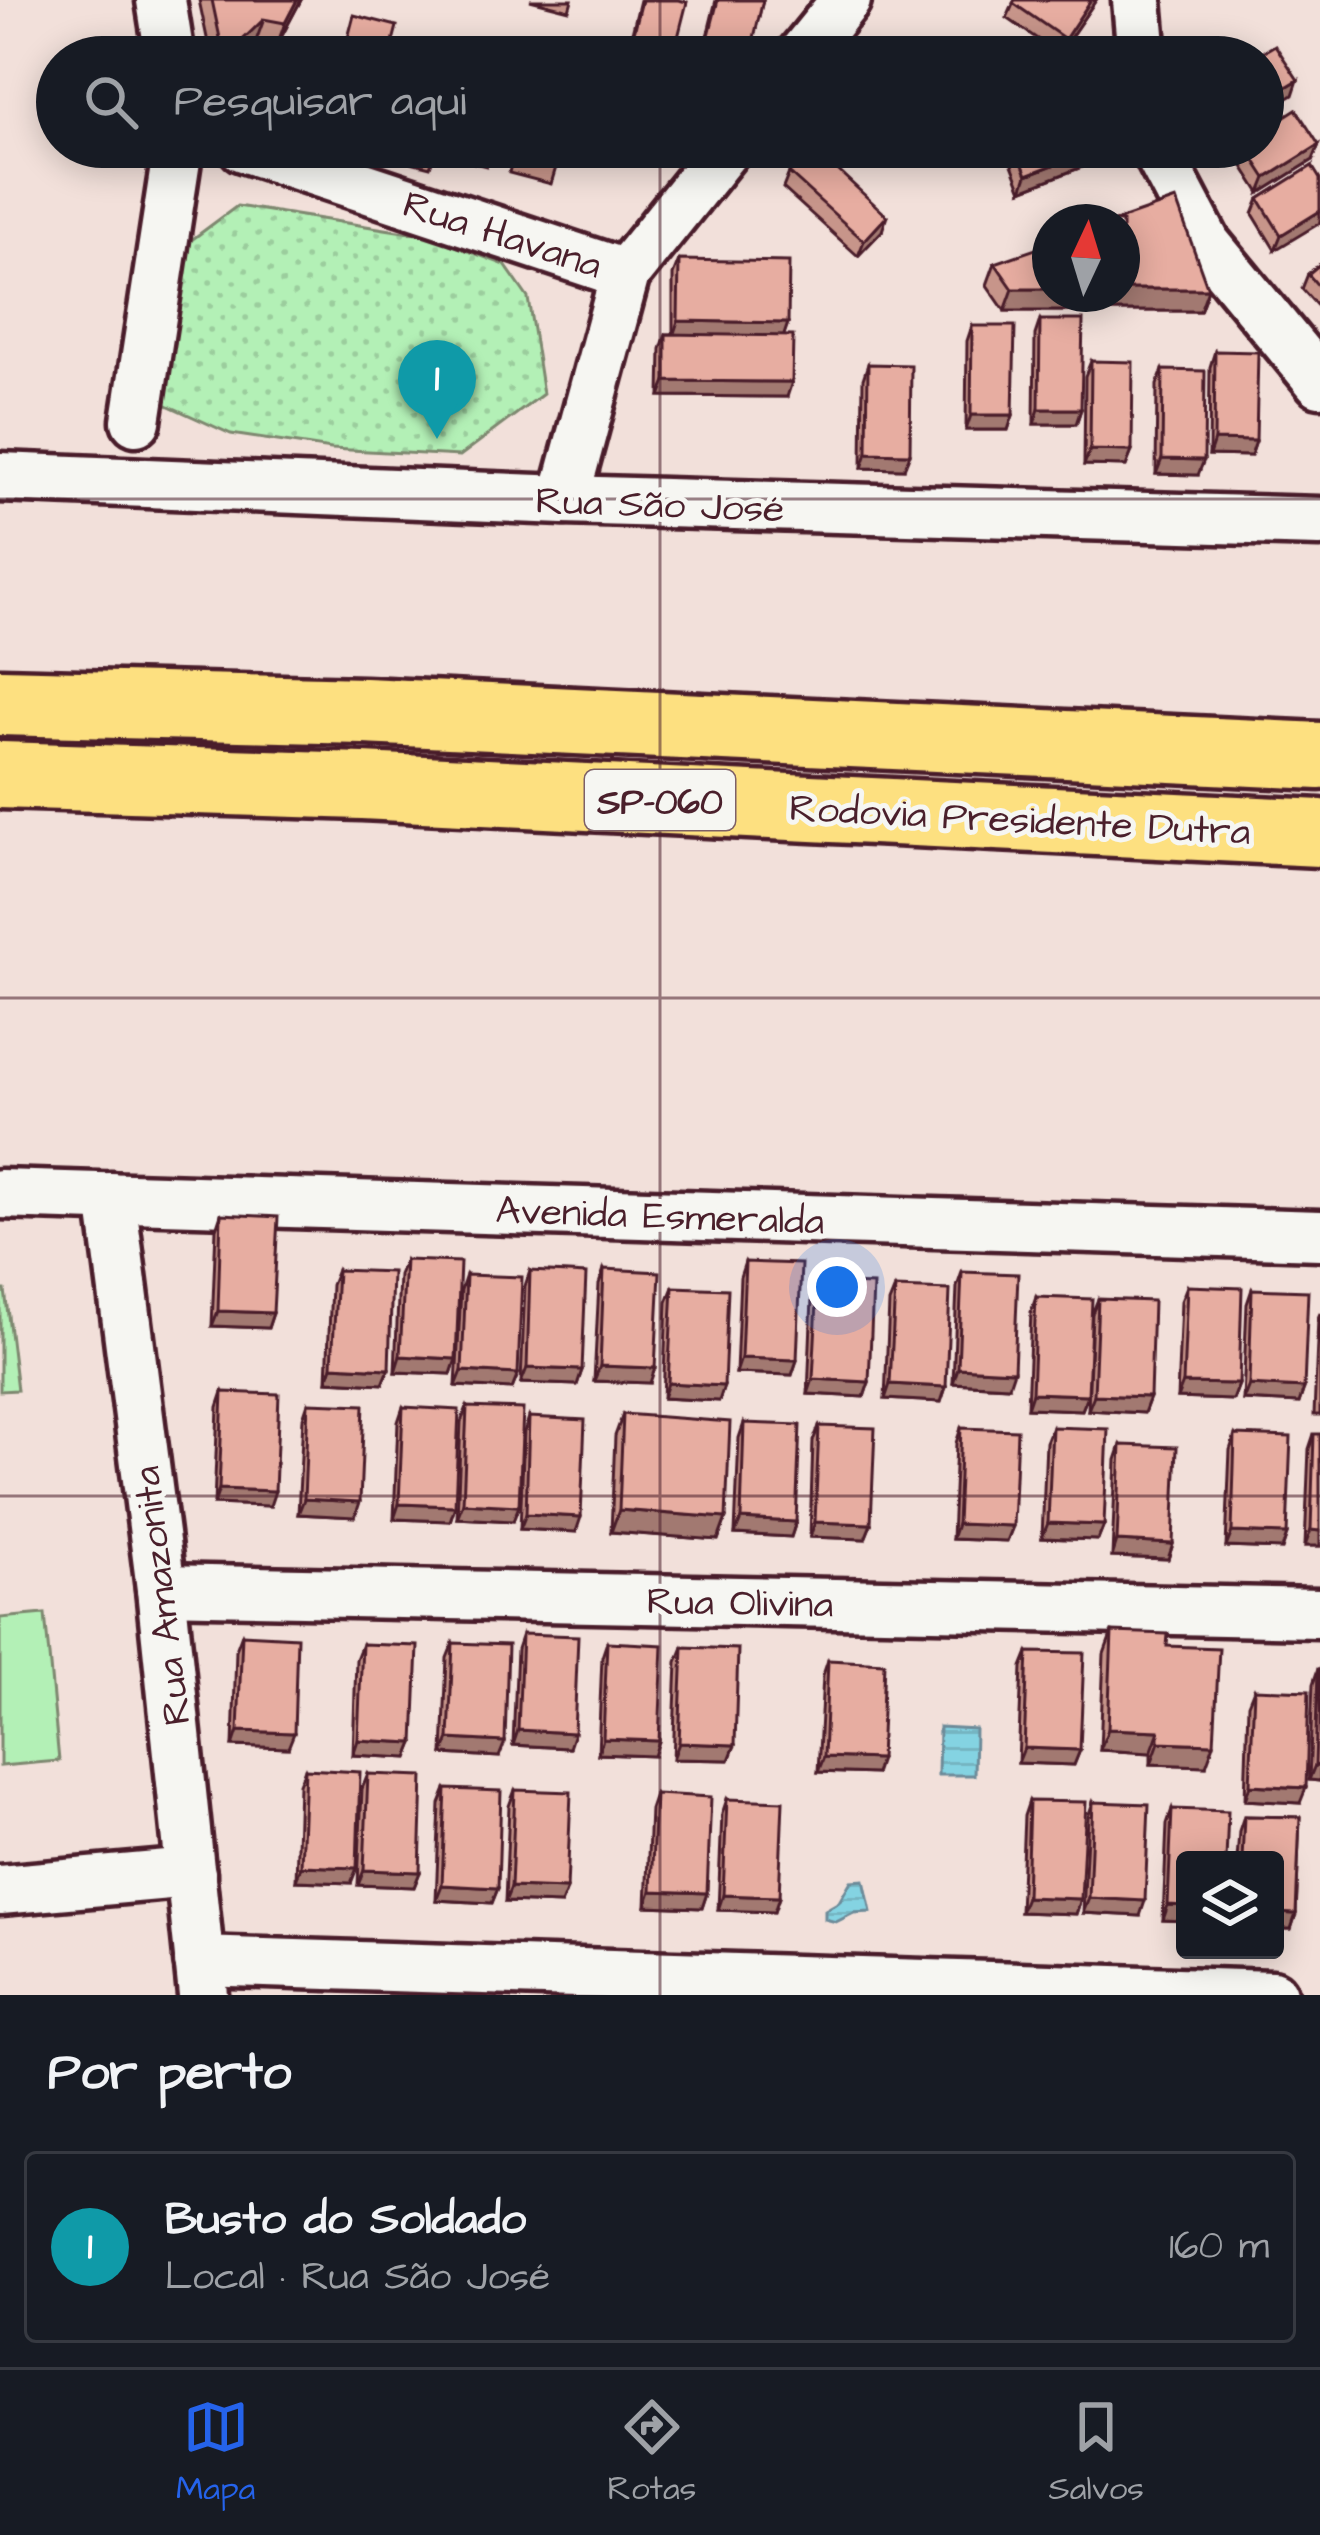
<!DOCTYPE html>
<html lang="pt">
<meta charset="utf-8">
<style>
body{margin:0;font-family:"Architects Daughter",sans-serif;background:#242831;color:#f1f3f6}
.controls{position:absolute;right:36px;bottom:36px;display:grid;overflow:hidden;border-radius:12px;box-shadow:0 6px 30px #0003}
.controls button{width:108px;height:108px;display:grid;place-items:center;padding:0;border:0;border-bottom:3px solid #363941;background:#171b24;color:#f1f3f6;font:60px sans-serif}
.compass{position:absolute;left:1032px;top:204px;width:108px;height:108px;border-radius:50%;background:#171b24;box-shadow:0 6px 30px #0003;rotate:4deg}
.you{position:absolute;left:837px;top:1287px;width:42px;height:42px;margin:-30px;border:9px solid #fff;border-radius:50%;background:#1a73e8;box-shadow:0 0 0 18px #1a73e833}
.badge{display:grid;place-items:center;width:78px;height:78px;border-radius:50%;background:#2563eb;color:#fff;font-size:39px;font-weight:700}
.pin{position:absolute;translate:-50% -99px;filter:drop-shadow(0 3px 6px #0008)}
.pin::after{content:'';position:absolute;top:63px;width:42px;height:36px;background:inherit;clip-path:polygon(0 0,100% 0,50% 100%)}
.list{margin:0;padding:0;list-style:none}
h2{display:flex;justify-content:space-between;align-items:center;height:156px;margin:0;padding:0 48px;font-size:51px}
h2 small{font-size:39px;font-weight:400;color:#9ea1a6}
.list li{display:grid;grid-template-columns:78px 1fr auto;gap:36px;align-items:center;box-sizing:border-box;height:192px;margin:0 24px 24px;padding:0 24px;border:3px solid #363941;border-radius:12px}
.list b{display:block;font-size:45px;white-space:nowrap}
.list p{margin:0;font-size:39px;white-space:nowrap;color:#9ea1a6}
.list em{font-size:39px;font-style:normal;color:#9ea1a6}
.icon{flex:none;width:66px;height:66px;fill:none;stroke:currentColor;stroke-width:2;stroke-linecap:round;stroke-linejoin:round}
.map{position:relative;flex:none;width:1320px;height:1995px;overflow:hidden}
.search{position:absolute;background:#171b24;box-shadow:0 6px 30px #0003;left:36px;right:36px;top:36px;height:132px;display:flex;align-items:center;gap:30px;box-sizing:border-box;padding:0 42px;border-radius:66px;color:#9ea1a6;font-size:45px}
.sheet{height:372px;background:#171b24}
nav{display:flex;justify-content:space-around;align-items:center;box-sizing:border-box;height:168px;border-top:3px solid #363941;background:#171b24;font-size:33px;color:#9ea1a6}
nav a{display:grid;justify-items:center;gap:6px}
nav .on{color:#2563eb}
.map>svg:first-child{display:block}
.grass{fill:url(#grass-dots);stroke:#7e8870;stroke-width:3}
.green{fill:#b3f0b6;stroke:#7e8870;stroke-width:3}
.water{fill:url(#water-rules);stroke:#6d8b99;stroke-width:3}
.lines{fill:none;stroke-linecap:round;stroke-linejoin:round}
.minor-casing{stroke:#4a1f2b;stroke-width:57}
.highway-casing{stroke:#4a1f2b;stroke-width:75}
.minor{stroke:#f6f6f2;stroke-width:48}
.highway{stroke:#fde080;stroke-width:66}
.wall{fill:#c7958a;stroke:#4a1f2b;stroke-width:3}
.shaded-wall{fill:#a27971;stroke:#4a1f2b;stroke-width:3}
.building{fill:#e7ada1;stroke:#4a1f2b;stroke-width:3}
.grid{fill:none;stroke:#4a1f2b;stroke-width:3;stroke-opacity:0.55}
.labels{text-anchor:middle;stroke-width:10;stroke-linejoin:round;paint-order:stroke}
.shield{fill:#f6f6f2;stroke:#7e6067;stroke-width:3}
.shield-label{font-size:36px;font-weight:bold;fill:#4a1f2b}
.street-label{font-size:39px;fill:#4a1f2b;stroke:#f6f6f2}
</style>
<div class="map">
<svg width="1320" height="1995" viewBox="0 0 1320 1995">
<defs>
<pattern id="grass-dots" width="8" height="8" patternUnits="userSpaceOnUse" patternTransform="scale(3)"><rect width="8" height="8" fill="#b3f0b6"/><path d="M2 2h.1M6 6h.1" fill="none" stroke="#9bcd9d" stroke-width="1.8" stroke-linecap="round"/></pattern>
<pattern id="water-rules" width="6" height="5" patternUnits="userSpaceOnUse" patternTransform="scale(3)"><rect width="6" height="5" fill="#84d3e2"/><path d="M0 2.5h6" fill="none" stroke="#74b5c2"/></pattern>
</defs>
<rect width="100%" height="100%" fill="#f2e0da"/>
<filter id="ink" filterUnits="userSpaceOnUse"><feTurbulence type="fractalNoise" baseFrequency=".00833" numOctaves="2"/><feDisplacementMap in="SourceGraphic" scale="24" xChannelSelector="R" yChannelSelector="G"/><feConvolveMatrix kernelMatrix="1 2 1 2 8 2 1 2 1" color-interpolation-filters="sRGB"/></filter>
<g filter="url(#ink)">
<polygon class="grass" points="237,206 430,236 505,265 528,298 543,394 460,456 331,449 231,434 165,404 163,324 182,247"/>
<g class="green">
<polygon points="0,1290 5,1290 17,1390 0,1391"/>
<polygon points="45,1614 59,1761 0,1766 0,1618"/>
</g>
<g class="water">
<polygon points="939,1727 975,1729 974,1775 938,1775"/>
<polygon points="864,1880 871,1912 854,1913 836,1922 825,1919 825,1910 839,1902 851,1881"/>
</g>
<g class="lines">
<g class="minor-casing">
<g id="minor">
<polyline points="161,0 170,57"/>
<polyline points="1137,0 1142,57"/>
<polyline points="800,57 846,0"/>
<polyline points="243,147 625,274"/>
<polyline points="1159,147 1162,160 1206,244 1320,382"/>
<polyline points="136,421 178,147"/>
<polyline points="0,477 564,500 1320,522"/>
<polyline points="564,500 625,274 727,147"/>
<polyline points="0,1194 1320,1235"/>
<polyline points="111,1197 161,1589 203,1995"/>
<polyline points="161,1589 1320,1613"/>
<polyline points="0,1890 191,1873"/>
<polyline points="199,1961 1272,1995"/>
</g>
</g>
<g class="highway-casing">
<g id="highway">
<polyline points="0,702 364,711 1320,756"/>
<polyline points="0,775 362,786 1320,833"/>
</g>
</g>
<use href="#minor" class="minor"/>
<use href="#highway" class="highway"/>
</g>
<g class="wall">
<polygon points="199,0 301,0 277,45 256,41 239,57 211,57"/>
<polygon points="530,0 572,0 569,10"/>
<polygon points="640,0 678,0 673,57 626,57"/>
<polygon points="716,0 763,0 749,57 702,57"/>
<polygon points="1015,0 1096,0 1059,54 1007,18"/>
<polygon points="390,147 437,147 430,167 387,156"/>
<polygon points="445,147 492,147 486,166 443,155"/>
<polygon points="515,147 562,147 551,184 509,173"/>
<polygon points="1005,147 1105,147 1100,160 1022,190"/>
<polygon points="1241,147 1263,147 1313,160 1260,193 1237,157"/>
<polygon points="1312,166 1275,250 1253,214 1259,199"/>
<polygon points="789,173 882,231 858,256 783,188"/>
<polygon points="679,260 788,323 783,336 787,397 660,396 661,349 666,334 673,334 673,275"/>
<polygon points="995,263 1208,289 1200,311 1005,311 987,285"/>
<polygon points="1320,264 1320,309 1302,289 1308,274"/>
<polygon points="1040,320 1081,409 1076,424 1034,424 1035,335"/>
<polygon points="972,326 1013,415 1008,430 966,430 967,341"/>
<polygon points="1215,351 1256,441 1251,456 1209,455 1210,367"/>
<polygon points="1091,361 1132,451 1126,466 1084,465 1085,376"/>
<polygon points="868,364 904,469 862,468 863,379"/>
<polygon points="1163,370 1198,475 1156,474 1157,385"/>
<polygon points="221,1214 273,1313 268,1328 212,1326 216,1229"/>
<polygon points="405,1260 456,1359 451,1374 395,1372 399,1275"/>
<polygon points="745,1262 797,1360 792,1375 736,1373 740,1277"/>
<polygon points="604,1269 650,1383 594,1381 599,1284"/>
<polygon points="337,1270 383,1384 327,1381 331,1285"/>
<polygon points="530,1271 582,1370 577,1385 521,1383 525,1286"/>
<polygon points="962,1272 1009,1386 953,1383 957,1287"/>
<polygon points="466,1275 518,1374 512,1389 456,1386 461,1290"/>
<polygon points="818,1283 869,1382 864,1397 808,1394 812,1298"/>
<polygon points="1187,1286 1239,1384 1233,1400 1177,1398 1181,1301"/>
<polygon points="673,1287 724,1386 719,1401 663,1398 667,1302"/>
<polygon points="895,1288 946,1387 941,1402 885,1399 889,1303"/>
<polygon points="1252,1289 1304,1388 1299,1403 1243,1400 1247,1304"/>
<polygon points="1036,1297 1088,1395 1082,1410 1027,1408 1031,1312"/>
<polygon points="1098,1299 1150,1397 1144,1413 1088,1410 1092,1314"/>
<polygon points="1320,1313 1320,1415 1314,1415 1318,1318"/>
<polygon points="223,1392 270,1506 214,1504 218,1407"/>
<polygon points="308,1403 355,1517 298,1514 303,1418"/>
<polygon points="403,1407 455,1506 450,1521 394,1519 398,1422"/>
<polygon points="467,1407 513,1521 457,1518 461,1422"/>
<polygon points="623,1414 726,1518 718,1540 611,1532 615,1436"/>
<polygon points="529,1417 576,1532 520,1529 524,1432"/>
<polygon points="744,1423 796,1522 791,1537 735,1534 739,1438"/>
<polygon points="819,1426 871,1524 865,1539 810,1537 813,1441"/>
<polygon points="1052,1427 1104,1525 1098,1540 1042,1538 1046,1442"/>
<polygon points="961,1428 1013,1526 1007,1541 952,1539 956,1443"/>
<polygon points="1314,1434 1320,1546 1305,1546 1309,1449"/>
<polygon points="1235,1435 1287,1534 1282,1549 1226,1547 1230,1450"/>
<polygon points="1121,1445 1173,1544 1168,1559 1112,1557 1116,1460"/>
<polygon points="1112,1632 1167,1646 1206,1766 1151,1764 1151,1753 1100,1750 1104,1654"/>
<polygon points="242,1634 288,1748 233,1746 236,1650"/>
<polygon points="522,1634 569,1748 513,1745 517,1649"/>
<polygon points="607,1642 654,1756 598,1754 602,1657"/>
<polygon points="453,1643 499,1757 443,1754 447,1658"/>
<polygon points="362,1644 414,1743 408,1758 353,1755 356,1659"/>
<polygon points="683,1647 735,1745 729,1760 673,1759 677,1662"/>
<polygon points="1028,1652 1080,1750 1074,1765 1018,1763 1022,1667"/>
<polygon points="828,1660 875,1774 818,1772 823,1675"/>
<polygon points="1318,1669 1320,1669 1320,1781 1309,1780 1313,1684"/>
<polygon points="1254,1689 1300,1803 1245,1800 1248,1704"/>
<polygon points="305,1769 351,1883 296,1881 299,1784"/>
<polygon points="368,1774 420,1872 414,1887 358,1885 362,1789"/>
<polygon points="446,1789 498,1888 492,1903 436,1900 440,1804"/>
<polygon points="515,1790 567,1889 561,1904 505,1902 509,1806"/>
<polygon points="655,1794 707,1893 702,1908 646,1906 650,1809"/>
<polygon points="727,1799 779,1897 774,1912 718,1910 722,1814"/>
<polygon points="1029,1801 1081,1899 1076,1914 1020,1912 1024,1816"/>
<polygon points="1093,1802 1140,1916 1083,1913 1088,1817"/>
<polygon points="1172,1809 1185,1860 1185,1921 1163,1920 1167,1824"/>
<polygon points="1244,1816 1300,1817 1296,1914 1291,1929 1275,1929 1275,1860 1237,1860 1239,1831"/>
</g>
<g class="shaded-wall">
<polygon points="297,0 301,0 277,45 285,23"/>
<polygon points="1091,0 1096,0 1059,54 1065,39"/>
<polygon points="264,19 256,41 239,57 225,57"/>
<polygon points="1298,80 1293,95 1263,113 1263,101"/>
<polygon points="1319,145 1313,160 1260,193 1266,178"/>
<polygon points="1100,147 1105,147 1100,160 1022,190 1027,175"/>
<polygon points="1320,211 1320,223 1275,250 1281,235"/>
<polygon points="887,216 882,231 858,256 864,241"/>
<polygon points="1013,289 1050,289 1050,294 1122,294 1122,289 1208,289 1200,311 1005,311"/>
<polygon points="678,321 788,323 783,338 673,336"/>
<polygon points="666,381 792,382 787,397 660,396"/>
<polygon points="1039,409 1081,409 1076,424 1034,424"/>
<polygon points="971,415 1013,415 1008,430 966,430"/>
<polygon points="1214,440 1256,441 1251,456 1209,455"/>
<polygon points="1090,450 1132,451 1126,466 1084,465"/>
<polygon points="867,453 910,454 904,469 862,468"/>
<polygon points="1162,459 1204,460 1198,475 1156,474"/>
<polygon points="218,1311 273,1313 268,1328 212,1326"/>
<polygon points="400,1356 456,1359 451,1374 395,1372"/>
<polygon points="741,1358 797,1360 792,1375 736,1373"/>
<polygon points="332,1366 389,1369 383,1384 327,1381"/>
<polygon points="600,1366 655,1368 650,1383 594,1381"/>
<polygon points="527,1368 582,1370 577,1385 521,1383"/>
<polygon points="958,1368 1014,1371 1009,1386 953,1383"/>
<polygon points="462,1371 518,1374 512,1389 456,1386"/>
<polygon points="813,1379 869,1382 864,1397 808,1394"/>
<polygon points="668,1383 724,1386 719,1401 663,1398"/>
<polygon points="1183,1383 1239,1384 1233,1400 1177,1398"/>
<polygon points="890,1384 946,1387 941,1402 885,1399"/>
<polygon points="1249,1385 1304,1388 1299,1403 1243,1400"/>
<polygon points="1032,1393 1088,1395 1082,1410 1027,1408"/>
<polygon points="1094,1395 1150,1397 1144,1413 1088,1410"/>
<polygon points="219,1489 275,1491 270,1506 214,1504"/>
<polygon points="304,1499 360,1502 355,1517 298,1514"/>
<polygon points="463,1503 519,1506 513,1521 457,1518"/>
<polygon points="399,1504 455,1506 450,1521 394,1519"/>
<polygon points="619,1510 726,1518 718,1540 611,1532"/>
<polygon points="526,1514 581,1517 576,1532 520,1529"/>
<polygon points="741,1519 796,1522 791,1537 735,1534"/>
<polygon points="815,1522 871,1524 865,1539 810,1537"/>
<polygon points="1048,1523 1104,1525 1098,1540 1042,1538"/>
<polygon points="957,1524 1013,1526 1007,1541 952,1539"/>
<polygon points="1311,1530 1320,1531 1320,1546 1305,1546"/>
<polygon points="1232,1532 1287,1534 1282,1549 1226,1547"/>
<polygon points="1117,1541 1173,1544 1168,1559 1112,1557"/>
<polygon points="1108,1729 1159,1731 1151,1753 1100,1750"/>
<polygon points="518,1730 574,1733 569,1748 513,1745"/>
<polygon points="238,1731 294,1733 288,1748 233,1746"/>
<polygon points="449,1739 505,1742 499,1757 443,1754"/>
<polygon points="603,1739 659,1741 654,1756 598,1754"/>
<polygon points="358,1740 414,1743 408,1758 353,1755"/>
<polygon points="1159,1742 1214,1744 1206,1766 1151,1764"/>
<polygon points="679,1743 735,1745 729,1760 673,1759"/>
<polygon points="1024,1748 1080,1750 1074,1765 1018,1763"/>
<polygon points="824,1757 880,1759 875,1774 818,1772"/>
<polygon points="1315,1765 1320,1766 1320,1781 1309,1780"/>
<polygon points="1250,1785 1306,1788 1300,1803 1245,1800"/>
<polygon points="301,1866 357,1868 351,1883 296,1881"/>
<polygon points="364,1870 420,1872 414,1887 358,1885"/>
<polygon points="442,1885 498,1888 492,1903 436,1900"/>
<polygon points="511,1887 567,1889 561,1904 505,1902"/>
<polygon points="651,1891 707,1893 702,1908 646,1906"/>
<polygon points="723,1895 779,1897 774,1912 718,1910"/>
<polygon points="1026,1897 1081,1899 1076,1914 1020,1912"/>
<polygon points="1089,1898 1145,1901 1140,1916 1083,1913"/>
<polygon points="1168,1905 1185,1906 1185,1921 1163,1920"/>
<polygon points="1275,1913 1296,1914 1291,1929 1275,1929"/>
</g>
<g class="building">
<polygon points="212,0 297,0 285,23 264,19 225,57 224,57"/>
<polygon points="642,0 678,0 687,2 673,57 628,57"/>
<polygon points="718,0 763,0 750,54 707,43"/>
<polygon points="1015,0 1091,0 1065,39 1013,3"/>
<polygon points="354,15 397,26 389,57 343,57"/>
<polygon points="1275,45 1298,80 1263,101 1263,57 1255,57"/>
<polygon points="1296,109 1319,145 1266,178 1246,147 1263,147 1263,130"/>
<polygon points="416,147 437,147 436,152"/>
<polygon points="517,147 562,147 556,168 514,158"/>
<polygon points="813,147 887,216 864,241 789,173"/>
<polygon points="1016,147 1100,147 1027,175"/>
<polygon points="1312,166 1320,179 1320,211 1281,235 1259,199"/>
<polygon points="1176,200 1208,289 1122,289 1122,222 1113,222"/>
<polygon points="1050,244 1050,289 1013,289 995,263"/>
<polygon points="679,260 789,262 788,323 678,321"/>
<polygon points="1320,264 1320,288 1308,274"/>
<polygon points="1040,320 1083,320 1081,409 1039,409"/>
<polygon points="972,326 1015,326 1013,415 971,415"/>
<polygon points="666,334 793,336 792,382 666,381"/>
<polygon points="1215,351 1258,352 1256,441 1214,440"/>
<polygon points="1091,361 1133,362 1132,451 1090,450"/>
<polygon points="868,364 911,365 910,454 867,453"/>
<polygon points="1163,370 1205,371 1204,460 1162,459"/>
<polygon points="221,1214 278,1217 273,1313 218,1311"/>
<polygon points="405,1260 460,1262 456,1359 400,1356"/>
<polygon points="745,1262 801,1264 797,1360 741,1358"/>
<polygon points="604,1269 660,1272 655,1368 600,1366"/>
<polygon points="337,1270 392,1272 389,1369 332,1366"/>
<polygon points="530,1271 586,1274 582,1370 527,1368"/>
<polygon points="962,1272 1018,1274 1014,1371 958,1368"/>
<polygon points="466,1275 522,1277 518,1374 462,1371"/>
<polygon points="818,1283 873,1285 869,1382 813,1379"/>
<polygon points="1187,1286 1242,1288 1239,1384 1183,1383"/>
<polygon points="673,1287 728,1289 724,1386 668,1383"/>
<polygon points="895,1288 950,1290 946,1387 890,1384"/>
<polygon points="1252,1289 1308,1291 1304,1388 1249,1385"/>
<polygon points="1036,1297 1092,1299 1088,1395 1032,1393"/>
<polygon points="1098,1299 1153,1301 1150,1397 1094,1395"/>
<polygon points="223,1392 279,1394 275,1491 219,1489"/>
<polygon points="308,1403 364,1405 360,1502 304,1499"/>
<polygon points="403,1407 459,1410 455,1506 399,1504"/>
<polygon points="467,1407 523,1409 519,1506 463,1503"/>
<polygon points="623,1414 730,1422 726,1518 619,1510"/>
<polygon points="529,1417 585,1420 581,1517 526,1514"/>
<polygon points="744,1423 800,1425 796,1522 741,1519"/>
<polygon points="819,1426 875,1428 871,1524 815,1522"/>
<polygon points="1052,1427 1108,1429 1104,1525 1048,1523"/>
<polygon points="961,1428 1017,1430 1013,1526 957,1524"/>
<polygon points="1314,1434 1320,1434 1320,1531 1311,1530"/>
<polygon points="1235,1435 1291,1437 1287,1534 1232,1532"/>
<polygon points="1121,1445 1177,1447 1173,1544 1117,1541"/>
<polygon points="1112,1632 1168,1634 1167,1646 1219,1648 1214,1744 1159,1742 1159,1731 1108,1729"/>
<polygon points="242,1634 297,1637 294,1733 238,1731"/>
<polygon points="522,1634 578,1636 574,1733 518,1730"/>
<polygon points="607,1642 663,1645 659,1741 603,1739"/>
<polygon points="453,1643 508,1645 505,1742 449,1739"/>
<polygon points="362,1644 418,1646 414,1743 358,1740"/>
<polygon points="683,1647 738,1649 735,1745 679,1743"/>
<polygon points="1028,1652 1084,1653 1080,1750 1024,1748"/>
<polygon points="828,1660 884,1663 880,1759 824,1757"/>
<polygon points="1318,1669 1320,1669 1320,1766 1315,1765"/>
<polygon points="1254,1689 1309,1691 1306,1788 1250,1785"/>
<polygon points="305,1769 360,1772 357,1868 301,1866"/>
<polygon points="368,1774 423,1776 420,1872 364,1870"/>
<polygon points="446,1789 501,1791 498,1888 442,1885"/>
<polygon points="515,1790 571,1792 567,1889 511,1887"/>
<polygon points="655,1794 711,1797 707,1893 651,1891"/>
<polygon points="727,1799 783,1801 779,1897 723,1895"/>
<polygon points="1029,1801 1086,1802 1081,1899 1026,1897"/>
<polygon points="1093,1802 1149,1804 1145,1901 1089,1898"/>
<polygon points="1172,1809 1228,1811 1226,1860 1185,1860 1185,1906 1168,1905"/>
<polygon points="1244,1816 1300,1817 1296,1914 1275,1913 1275,1860 1242,1860"/>
</g>
</g>
<path class="grid" d="M660,0V57M660,147V1995M0,499H1320M0,998H1320M0,1496H1320"/>
<g class="labels">
<rect class="shield" x="585" y="770" width="150" height="60" rx="9"/>
<g class="shield-label">
<text x="660" y="813">SP-060</text>
</g>
<g class="street-label">
<text transform="translate(503 233) rotate(18)" y="14">Rua Havana</text>
<text transform="translate(660 503) rotate(2)" y="14">Rua São José</text>
<text transform="translate(1020 818) rotate(3)" y="14">Rodovia Presidente Dutra</text>
<text transform="translate(660 1214) rotate(2)" y="14">Avenida Esmeralda</text>
<text transform="translate(160 1596) rotate(-97)" y="14">Rua Amazonita</text>
<text transform="translate(740 1601) rotate(1)" y="14">Rua Olivina</text>
</g>
</g>
</svg>
<div class="controls">
<button><svg class="icon" aria-label="layers" viewBox="0 0 24 24"><path d="M12 4l9 5-9 5-9-5zM3 14l9 5 9-5"/></svg></button>
</div>
<svg class="compass" viewBox="-18 -18 36 36"><path d="M0-13l5 13h-10z" fill="#e53935"/><path d="M0 13l5-13h-10z" fill="#9ea1a6"/></svg>
<div class="you"></div>
<div class="pin badge" style="left:437px;top:439px;background:#0f9aa8">1</div>
<div class="search"><svg class="icon" aria-label="search" viewBox="0 0 24 24"><circle cx="10" cy="10" r="6"/><path d="M15 15l6 6"/></svg>Pesquisar aqui</div>
</div>
<section class="sheet">
<h2>Por perto<small></small></h2>
<ul class="list">
<li><span class="badge" style="background:#0f9aa8">1</span><div><b>Busto do Soldado</b><p>Local · Rua São José</p></div><em>160 m</em></li>
</ul>
</section>
<nav>
<a class="on"><svg class="icon" aria-label="map" viewBox="0 0 24 24"><path d="M3 6l6-2 6 2 6-2v14l-6 2-6-2-6 2zM9 4v14M15 6v14"/></svg>Mapa</a>
<a><svg class="icon" aria-label="directions" viewBox="0 0 24 24"><path d="M12 3l9 9-9 9-9-9zM9 14v-3h6M13 9l2 2-2 2"/></svg>Rotas</a>
<a><svg class="icon" aria-label="saved" viewBox="0 0 24 24"><path d="M7 4h10v16l-5-4-5 4z"/></svg>Salvos</a>
</nav>
